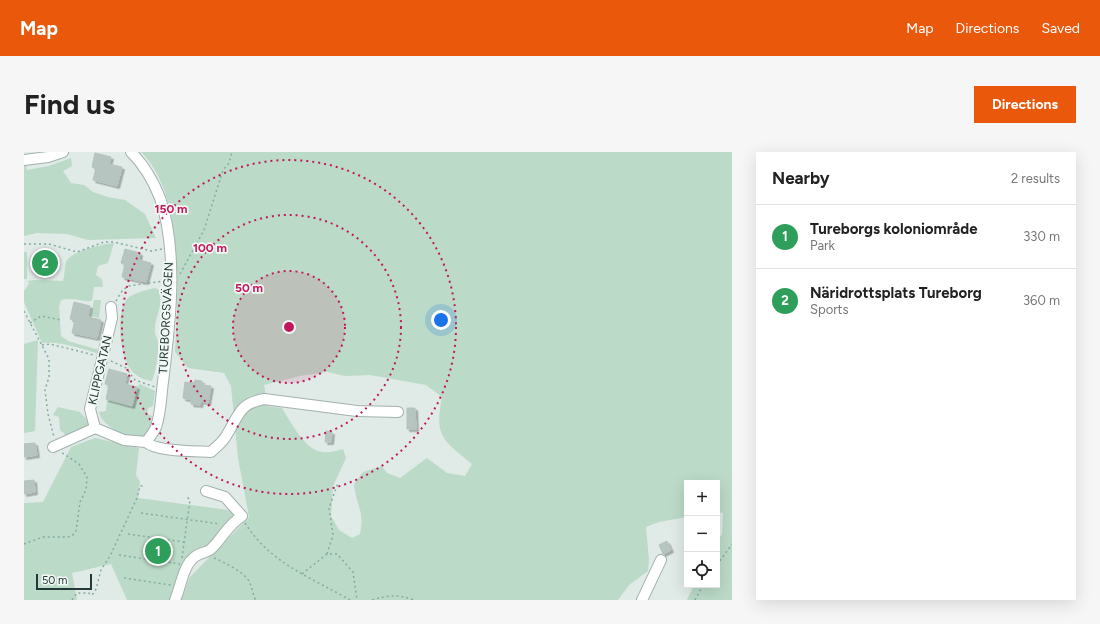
<!DOCTYPE html>
<meta charset="utf-8">
<style>
body{margin:0;font-family:Figtree,sans-serif;background:#f6f6f6;color:#222}
.controls{position:absolute;right:12px;bottom:12px;display:grid;overflow:hidden;border-radius:0px;box-shadow:0 4px 16px #0002}
.controls button{width:36px;height:36px;display:grid;place-items:center;padding:0;border:0;border-bottom:1px solid #e0e0e0;background:#fff;color:#222;font:20px sans-serif}
.scale{position:absolute;left:12px;bottom:10px;width:56px;box-sizing:border-box;padding-left:4px;border:2px solid #223936;border-top:0;font-size:11px;line-height:14px;white-space:nowrap;color:#223936;-webkit-text-stroke:3px #f1f7f4;paint-order:stroke}
.you{position:absolute;left:417px;top:168px;width:14px;height:14px;margin:-10px;border:3px solid #fff;border-radius:50%;background:#1a73e8;box-shadow:0 0 0 6px #1a73e833}
.badge{display:grid;place-items:center;width:26px;height:26px;border-radius:50%;background:#ea580c;color:#fff;font-size:13px;font-weight:700}
.pin{position:absolute;translate:-50% -50%;border:2px solid #fff;box-shadow:0 1px 4px #0006}
.list{margin:0;padding:0;list-style:none}
h2{display:flex;justify-content:space-between;align-items:center;height:52px;margin:0;padding:0 16px;font-size:17px}
h2 small{font-size:13px;font-weight:400;color:#767676}
.list li{display:grid;grid-template-columns:26px 1fr auto;gap:12px;align-items:center;box-sizing:border-box;height:64px;padding:0 16px;border-top:1px solid #e0e0e0}
.list b{display:block;font-size:15px;white-space:nowrap}
.list p{margin:0;font-size:13px;white-space:nowrap;color:#767676}
.list em{font-size:13px;font-style:normal;color:#767676}
.icon{flex:none;width:22px;height:22px;fill:none;stroke:currentColor;stroke-width:2;stroke-linecap:round;stroke-linejoin:round}
.map{position:relative;flex:none;width:708px;height:448px;overflow:hidden;border-radius:0px}
header{display:flex;align-items:center;gap:24px;box-sizing:border-box;height:56px;padding:0 20px;background:#ea580c;color:#fff}
header strong{font-size:19px}
nav{display:flex;gap:22px;margin-inline-start:auto;font-size:14px}
.intro{display:flex;align-items:center;justify-content:space-between;box-sizing:border-box;height:96px;padding:0 24px}
h1{margin:0;font-size:28px}
.button{padding:10px 18px;border-radius:0px;background:#ea580c;color:#fff;font-size:14px;font-weight:700}
main{display:flex;gap:24px;padding:0 24px}
aside{flex:1;background:#fff;border-radius:0px;box-shadow:0 4px 16px #0002}
.map>svg:first-child{display:block}
.green{fill:#bbdac7;fill-rule:evenodd}
.building{fill:#b6c5c0;stroke:#b3c3be;filter:url(#shadow)}
.lines{fill:none;stroke-linecap:round;stroke-linejoin:round}
.minor-casing{stroke:#a3b1ae;stroke-width:12}
.path{stroke:#83aca3;stroke-width:1.5;stroke-dasharray:2 3;stroke-linecap:butt}
.minor{stroke:#fff;stroke-width:10}
.ring{fill:none;stroke:#c2185b;stroke-width:2;stroke-dasharray:2 4}
.labels{text-anchor:middle;stroke-width:3.5;stroke-linejoin:round;paint-order:stroke}
.street-label{font-size:12px;fill:#223936;stroke:#f1f7f4}
.centre{fill:#c2185b;stroke:#f1f7f4;stroke-width:2}
.ring-label{font-size:12px;text-anchor:middle;font-weight:bold;fill:#c2185b;stroke:#f1f7f4;stroke-width:3.5;stroke-linejoin:round;paint-order:stroke}
</style>
<header>
<strong>Map</strong>
<nav><a>Map</a><a>Directions</a><a>Saved</a></nav>
</header>
<div class="intro"><h1>Find us</h1><a class="button">Directions</a></div>
<main>
<div class="map">
<svg width="708" height="448" viewBox="0 0 708 448">
<defs>
<filter id="shadow"><feDropShadow dx="2.5" dy="2.5" stdDeviation="0" flood-color="#0004"/></filter>
</defs>
<rect width="100%" height="100%" fill="#e0eae7"/>
<g class="green">
<path d="M117,0H708V448H663L670,433H693V390L698,382L699,361L693,360V331H663V365L635,370L622,375L625,408L624,419L605,433L594,448H157L166,425L225,365L214,306L207,234L200,221L164,216L151,200C154,143 161,43 117,0ZM303,220L321,224L346,223L402,233L418,245C410,285 419,288 448,312L441,324L423,321L403,306L376,326L363,321L358,314L339,320L330,332C332,353 341,359 336,382L328,386L315,378L307,364L309,334L322,306L319,297C312,299 302,302 294,299C280,295 266,269 258,256L244,254L240,233L276,224Z"/>
<polygon points="47,6 48,14 39,19 47,31 60,33 69,40 84,45 101,48 121,62 132,86 64,88 43,82 13,81 0,84 0,12 2,12 3,18 25,14"/>
<path d="M90,91L84,111L74,114L72,123L78,127L79,135H70L68,149C58,150 48,145 37,148L35,155L37,184L44,189L75,198V202C56,196 37,189 18,191L0,150V139L5,132L4,129L9,128L39,129C41,123 40,116 42,110C47,99 78,92 90,91Z"/>
<rect x="0" y="100" width="3" height="27"/>
<polygon points="8,103 34,103 34,119 8,118"/>
<path d="M131,136L135,138C140,157 130,163 131,180C131,183 133,186 134,189C135,202 132,217 128,229C120,228 113,225 107,218C96,204 91,162 103,147C108,141 123,138 131,136Z"/>
<polygon points="70,148 77,148 75,166 67,164"/>
<polygon points="14,188 11,279 0,281 0,192"/>
<path d="M116,232L131,239L129,254L124,256L123,262L128,264C127,269 127,275 125,279C116,296 77,275 75,260L82,259L83,247L108,254L113,235Z"/>
<polygon points="34,255 56,260 64,269 64,275 43,284 36,278 35,265 29,263"/>
<polygon points="71,286 115,296 112,323 116,330 114,346 212,359 187,394 164,403 146,448 103,448 87,412 48,421 53,448 0,448 0,351 19,350 47,295"/>
</g>
<g class="building">
<polygon points="71,1 87,5 85,12 98,15 93,34 69,28 72,16 68,15"/>
<polygon points="101,97 116,101 115,108 127,111 122,130 98,125 101,112 97,111"/>
<polygon points="50,150 66,154 64,165 77,168 73,186 48,181 51,168 46,167"/>
<polygon points="85,217 103,222 101,232 113,235 108,254 82,247 85,233 81,232"/>
<polygon points="171,228 178,229 178,233 187,234 184,251 177,249 176,253 167,252 168,248 159,246 161,230 170,231"/>
<polygon points="383,256 391,256 392,277 383,277"/>
<polygon points="302,279 308,280 307,290 301,290"/>
<polygon points="11,291 13,303 0,305 0,292"/>
<polygon points="10,328 11,340 0,342 0,329"/>
<polygon points="643,389 647,398 639,402 635,393"/>
</g>
<g class="lines">
<g class="minor-casing">
<g id="minor">
<path d="M107,0C120,13 129,28 136,46C155,101 146,173 139,230C137,244 137,261 132,275C130,280 126,285 122,290"/>
<polyline points="0,8 24,5 39,0"/>
<polyline points="87,155 88,166 66,257 71,276 100,288 122,290"/>
<path d="M122,290C132,300 172,299 187,300C192,295 199,290 202,284C215,264 214,252 240,247L333,259L374,260"/>
<polyline points="29,295 71,276"/>
<path d="M151,448C157,435 159,412 172,404C177,400 184,401 188,396C199,385 204,373 218,364L201,345L182,339"/>
<polyline points="618,448 637,408"/>
</g>
</g>
<g class="path">
<polyline points="0,92 25,92 53,100 80,90 90,90 127,99 138,97"/>
<polyline points="156,122 180,78 199,18 205,11 208,0"/>
<polyline points="92,149 98,139 104,134 140,129"/>
<polyline points="0,159 25,207 25,225 21,238 24,262 30,285"/>
<polyline points="6,171 17,164 37,168"/>
<polyline points="18,193 26,192 70,203"/>
<polyline points="87,209 102,216 111,228 131,235"/>
<polyline points="117,361 196,372"/>
<path d="M221,371C246,411 286,425 326,448"/>
<polyline points="104,382 160,390"/>
<polyline points="0,392 19,385 43,385 48,384 52,379 56,350 62,338 63,325 55,312 37,300"/>
<polyline points="303,402 309,383 305,356 314,331"/>
<polyline points="95,403 156,412"/>
<polyline points="158,406 166,348 163,345"/>
<path d="M190,406C200,410 222,421 226,431C228,436 229,442 231,447L233,448"/>
<polyline points="693,413 708,392"/>
<polyline points="278,422 303,402 313,402 329,420 333,448"/>
<polyline points="100,426 147,433"/>
<polyline points="48,448 53,441 65,441 66,443 69,442 72,437 77,418 86,404 113,346 116,334 120,334"/>
<path d="M348,448C365,443 374,442 390,448"/>
<polyline points="671,448 679,433"/>
</g>
<use href="#minor" class="minor"/>
</g>
<circle cx="265" cy="175" r="56" fill="#c2185b" fill-opacity=".12"/>
<g class="ring">
<circle cx="265" cy="175" r="56"/>
<circle cx="265" cy="175" r="112"/>
<circle cx="265" cy="175" r="167"/>
</g>
<g class="labels">
<g class="street-label">
<text transform="translate(142 166) rotate(-87)" y="4">TUREBORGSVÄGEN</text>
<text transform="translate(76 218) rotate(-77)" y="4">KLIPPGATAN</text>
</g>
</g>
<circle cx="265" cy="175" r="6" class="centre"/>
<g class="ring-label">
<text x="147" y="61">150 m</text>
<text x="186" y="100">100 m</text>
<text x="225" y="140">50 m</text>
</g>
</svg>
<div class="controls">
<button>+</button>
<button>−</button>
<button><svg class="icon" aria-label="locate" viewBox="0 0 24 24"><circle cx="12" cy="12" r="6"/><path d="M12 2v4M12 18v4M2 12h4M18 12h4"/></svg></button>
</div>
<div class="scale">50 m</div>
<div class="you"></div>
<div class="pin badge" style="left:134px;top:399px;background:#2e9e5b">1</div>
<div class="pin badge" style="left:21px;top:111px;background:#2e9e5b">2</div>
</div>
<aside>
<h2>Nearby<small>2 results</small></h2>
<ul class="list">
<li><span class="badge" style="background:#2e9e5b">1</span><div><b>Tureborgs koloniområde</b><p>Park</p></div><em>330 m</em></li>
<li><span class="badge" style="background:#2e9e5b">2</span><div><b>Näridrottsplats Tureborg</b><p>Sports</p></div><em>360 m</em></li>
</ul>
</aside>
</main>
